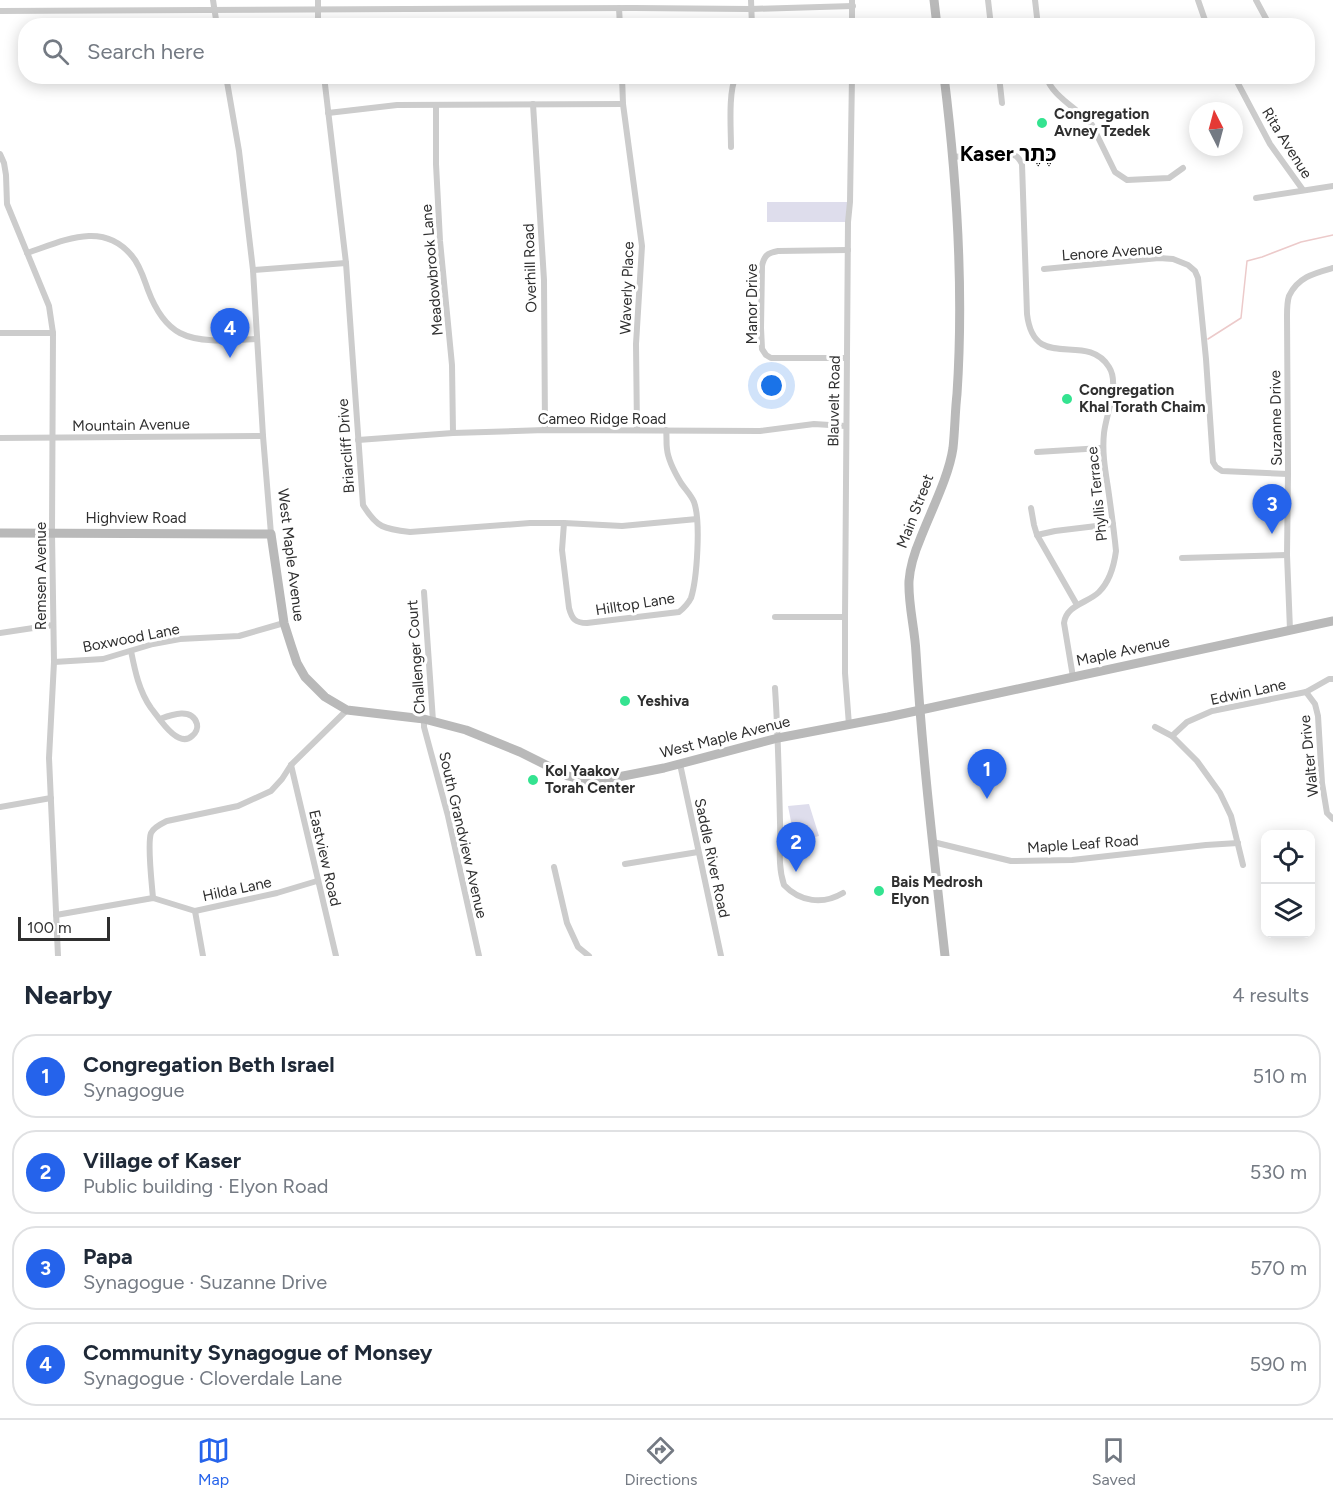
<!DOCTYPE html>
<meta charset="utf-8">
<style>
body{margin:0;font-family:Figtree,"Noto Sans Hebrew",sans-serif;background:#f6f6f7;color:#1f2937}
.controls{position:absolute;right:18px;bottom:18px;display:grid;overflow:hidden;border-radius:12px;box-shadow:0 3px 15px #0003}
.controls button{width:54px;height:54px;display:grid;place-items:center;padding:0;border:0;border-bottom:2px solid #e0e1e3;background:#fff;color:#1f2937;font:30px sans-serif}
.compass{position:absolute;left:1189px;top:102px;width:54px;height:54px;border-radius:50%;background:#fff;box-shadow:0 3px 15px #0003;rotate:354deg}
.scale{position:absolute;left:18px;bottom:15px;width:92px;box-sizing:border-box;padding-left:6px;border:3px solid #2f2f2f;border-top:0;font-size:16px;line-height:21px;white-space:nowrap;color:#2f2f2f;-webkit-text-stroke:4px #fff;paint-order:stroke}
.you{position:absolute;left:772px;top:386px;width:21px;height:21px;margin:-15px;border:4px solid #fff;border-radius:50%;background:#1a73e8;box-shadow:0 0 0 9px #1a73e833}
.badge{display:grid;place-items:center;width:39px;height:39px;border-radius:50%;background:#2563eb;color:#fff;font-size:20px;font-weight:700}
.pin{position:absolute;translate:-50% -50px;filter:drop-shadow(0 2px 3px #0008)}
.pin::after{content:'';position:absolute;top:32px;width:21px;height:18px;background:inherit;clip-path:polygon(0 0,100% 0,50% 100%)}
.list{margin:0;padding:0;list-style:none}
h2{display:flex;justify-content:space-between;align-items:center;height:78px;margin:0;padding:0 24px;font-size:26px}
h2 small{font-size:20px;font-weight:400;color:#747a83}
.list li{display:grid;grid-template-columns:39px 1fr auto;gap:18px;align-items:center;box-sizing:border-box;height:84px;margin:0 12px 12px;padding:0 12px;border:2px solid #e0e1e3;border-radius:24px}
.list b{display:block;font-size:22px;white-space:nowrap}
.list p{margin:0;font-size:20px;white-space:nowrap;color:#747a83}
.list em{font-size:20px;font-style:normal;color:#747a83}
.icon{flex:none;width:33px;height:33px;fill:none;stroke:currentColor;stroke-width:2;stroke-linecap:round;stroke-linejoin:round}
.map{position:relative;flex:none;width:1333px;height:956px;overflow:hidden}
.search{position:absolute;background:#fff;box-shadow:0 3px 15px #0003;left:18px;right:18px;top:18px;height:66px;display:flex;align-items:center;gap:15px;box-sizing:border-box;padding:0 21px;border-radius:24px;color:#747a83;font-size:22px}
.sheet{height:462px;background:#fff}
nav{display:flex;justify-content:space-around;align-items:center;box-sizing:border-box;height:84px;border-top:2px solid #e0e1e3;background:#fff;font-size:16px;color:#747a83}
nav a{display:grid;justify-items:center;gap:3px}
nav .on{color:#2563eb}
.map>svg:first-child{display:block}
.green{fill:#deddec}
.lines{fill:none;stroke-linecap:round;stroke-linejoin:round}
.stream{stroke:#eccaca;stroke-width:1.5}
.street{stroke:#ccc;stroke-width:6}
.secondary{stroke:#b9b9b9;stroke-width:9}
.poi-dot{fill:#34e390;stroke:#fff;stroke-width:2}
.labels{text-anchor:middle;stroke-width:6;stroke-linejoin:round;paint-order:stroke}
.poi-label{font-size:15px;font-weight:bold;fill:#2f2f2f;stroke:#fff;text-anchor:start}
.street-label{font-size:15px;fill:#2f2f2f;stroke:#fff}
.district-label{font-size:21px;font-weight:bold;fill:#000;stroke:#fff}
</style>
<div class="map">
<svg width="1333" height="956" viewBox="0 0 1333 956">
<rect width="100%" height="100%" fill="#fff"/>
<g class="green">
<polygon points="767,202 850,202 848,222 767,222"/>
<polygon points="809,804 819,836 795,842 788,806"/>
</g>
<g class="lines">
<polyline class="stream" points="1208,339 1241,318 1247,261 1262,257 1301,242 1333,235"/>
<g class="street">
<polyline points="213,0 217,26"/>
<polyline points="751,0 752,26"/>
<polyline points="988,0 991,26"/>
<polyline points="1035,0 1038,26"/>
<polyline points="1198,0 1207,26"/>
<polyline points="1256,0 1270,26"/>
<polyline points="619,8 620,26"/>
<polyline points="0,11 634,8 751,9 853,6"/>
<polyline points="318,26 318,0"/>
<polyline points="852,26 852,0"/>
<polyline points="226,76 239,151 253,270 263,436 271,534"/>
<path d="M324,76L346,263L363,505C377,528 384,529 410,532L530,523H564L622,526L697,519"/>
<polyline points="622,76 623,104 642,246 636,344 637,430"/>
<polyline points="999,76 1002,103"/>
<path d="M1046,76C1052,97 1079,109 1092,125L1115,172L1127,180L1169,178L1183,168"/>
<polyline points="1234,76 1270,144 1303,190"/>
<polyline points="533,104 544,280 545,430"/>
<polyline points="436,105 436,164 440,241 452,365 453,433"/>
<polyline points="328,113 397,105 623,104"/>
<path d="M731,147C731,129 728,92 736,76"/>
<polyline points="0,154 4,163 6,175 7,204 49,306 53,333 52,533 54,662 49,758 58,956"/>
<path d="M953,157C965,157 1007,151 1016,156C1019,158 1020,160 1022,164L1027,314C1034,374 1086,330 1109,367C1120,384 1106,414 1104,433C1102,452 1105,469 1108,488C1111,509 1114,530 1116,551C1114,566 1110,581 1099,592C1088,603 1066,605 1064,623L1073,677"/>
<polyline points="1256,198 1333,186"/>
<path d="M27,253C63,241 103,220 132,256C140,265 144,279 148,290C154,306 163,324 180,333C201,344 234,340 257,339"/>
<polyline points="1044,269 1159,258 1173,259 1188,265 1195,271 1198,278 1206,359 1213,462 1216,467 1222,471 1288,474"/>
<polyline points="253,270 346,263"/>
<polyline points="0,333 53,333"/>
<path d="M847,358H771L766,355L762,349L761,328L762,266C764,256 767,253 778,251L848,250"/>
<polyline points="0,438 263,436"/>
<polyline points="358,440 453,433 545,430 760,431 814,424 846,426"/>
<polyline points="1037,452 1102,448"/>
<polyline points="1031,508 1034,525 1037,535 1077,605"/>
<path d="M564,523L562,550L569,608C572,619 575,623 587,623L679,612C684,608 688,604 691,598C697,579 701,521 694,502C691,495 685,489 681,483C675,473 668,460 667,449C666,443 667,436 666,430"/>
<polyline points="1037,535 1055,531 1113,524"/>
<polyline points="1182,558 1287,555"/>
<polyline points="424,592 433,721"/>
<polyline points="775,617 845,617"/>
<path d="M1290,630L1287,555L1288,474L1287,316C1287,310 1287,302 1289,296C1298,277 1315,273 1333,268"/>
<polyline points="0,633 53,625"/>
<path d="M131,651C135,671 139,691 151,708C159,718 178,749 192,736C196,733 198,728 197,724C192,707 171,715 160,719"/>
<polyline points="54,662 103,659 153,644 180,639 239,636 284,623"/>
<path d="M775,688C778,732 779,777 780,822C781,843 777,864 784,885C800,902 823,905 843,893"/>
<polyline points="1306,692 1315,704 1318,716 1322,783 1327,813 1333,819"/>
<polyline points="424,719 424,727 448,816 479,956"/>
<polyline points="849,725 845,673 845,617 848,222 850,202 852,76"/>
<polyline points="1155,727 1172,736 1197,761 1220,793 1231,816 1243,865"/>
<polyline points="1172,736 1187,722 1212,711 1306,692 1329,679 1333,679"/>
<polyline points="680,764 721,956"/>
<polyline points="291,765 336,956"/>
<polyline points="0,807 51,798"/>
<polyline points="933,842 1011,861 1072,860 1206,845 1238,843"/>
<polyline points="625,864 698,852"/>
<polyline points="554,867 567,923 578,947 589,956"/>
<path d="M153,898C152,885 147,844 151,833C154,827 161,824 167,821L238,806L271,791L282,779L291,765L347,710"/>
<polyline points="195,911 203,956"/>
<polyline points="56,915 153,898 195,911 277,893 317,881"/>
</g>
<g class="secondary">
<polyline points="934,0 937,26"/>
<path d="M944,76C957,181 964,288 957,394C955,411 955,430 953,448C949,476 931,511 921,537C915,551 910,566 909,581C908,605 915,629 916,653C922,754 934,855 945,956"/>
<polyline points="0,533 271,534 284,623 291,645 297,663 305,677 325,697 347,710 424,719 466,730 520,752 568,776 588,781 608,779 664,768 778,738 888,717 1333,621"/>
</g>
</g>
<g class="poi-dot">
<circle cx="1042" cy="123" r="6"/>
<circle cx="1067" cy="399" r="6"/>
<circle cx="625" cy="701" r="6"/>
<circle cx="533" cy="780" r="6"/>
<circle cx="879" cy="891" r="6"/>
</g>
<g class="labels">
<g class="poi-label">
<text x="1054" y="119">Congregation<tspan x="1054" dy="17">Avney Tzedek</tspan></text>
<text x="1079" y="395">Congregation<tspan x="1079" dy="17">Khal Torath Chaim</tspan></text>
<text x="637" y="706">Yeshiva</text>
<text x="545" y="776">Kol Yaakov<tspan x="545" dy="17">Torah Center</tspan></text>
<text x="891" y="887">Bais Medrosh<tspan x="891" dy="17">Elyon</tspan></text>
</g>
<g class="street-label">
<text transform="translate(1287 143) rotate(58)" y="5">Rita Avenue</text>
<text transform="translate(1112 252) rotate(-4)" y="5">Lenore Avenue</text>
<text transform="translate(530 268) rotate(-92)" y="5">Overhill Road</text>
<text transform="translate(432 270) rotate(-95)" y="5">Meadowbrook Lane</text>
<text transform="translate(627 288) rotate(-88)" y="5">Waverly Place</text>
<text transform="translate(752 304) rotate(-90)" y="5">Manor Drive</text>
<text transform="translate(834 401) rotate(-89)" y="5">Blauvelt Road</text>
<text transform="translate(1276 418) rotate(-91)" y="5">Suzanne Drive</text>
<text x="602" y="424">Cameo Ridge Road</text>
<text transform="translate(131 425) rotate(-1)" y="5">Mountain Avenue</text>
<text transform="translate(346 446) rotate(-94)" y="5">Briarcliff Drive</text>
<text transform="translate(1097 494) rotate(-96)" y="5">Phyllis Terrace</text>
<text transform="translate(915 511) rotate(-69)" y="5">Main Street</text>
<text x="136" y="523">Highview Road</text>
<text transform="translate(291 555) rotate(83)" y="5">West Maple Avenue</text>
<text transform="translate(41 576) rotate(-90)" y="5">Remsen Avenue</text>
<text transform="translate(635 604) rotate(-9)" y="5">Hilltop Lane</text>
<text transform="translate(131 638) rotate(-11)" y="5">Boxwood Lane</text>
<text transform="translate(1123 651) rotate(-12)" y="5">Maple Avenue</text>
<text transform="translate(416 657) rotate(-94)" y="5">Challenger Court</text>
<text transform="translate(1248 692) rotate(-12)" y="5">Edwin Lane</text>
<text transform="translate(725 737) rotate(-14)" y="5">West Maple Avenue</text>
<text transform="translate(1309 756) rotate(-96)" y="5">Walter Drive</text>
<text transform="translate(463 835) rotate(77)" y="5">South Grandview Avenue</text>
<text transform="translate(1083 844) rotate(-4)" y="5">Maple Leaf Road</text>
<text transform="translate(325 858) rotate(77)" y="5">Eastview Road</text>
<text transform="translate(712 858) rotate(78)" y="5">Saddle River Road</text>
<text transform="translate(237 889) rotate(-12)" y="5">Hilda Lane</text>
</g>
<g class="district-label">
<text x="1008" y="161">Kaser כֶּתֶר</text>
</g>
</g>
</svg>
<div class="controls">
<button><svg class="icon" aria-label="locate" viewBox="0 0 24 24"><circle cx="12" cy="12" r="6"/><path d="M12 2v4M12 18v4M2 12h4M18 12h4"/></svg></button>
<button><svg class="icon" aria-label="layers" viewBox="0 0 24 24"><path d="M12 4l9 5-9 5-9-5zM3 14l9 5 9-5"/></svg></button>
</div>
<svg class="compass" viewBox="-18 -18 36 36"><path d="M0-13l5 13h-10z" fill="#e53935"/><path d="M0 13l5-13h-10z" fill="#747a83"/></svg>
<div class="scale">100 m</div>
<div class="you"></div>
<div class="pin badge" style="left:987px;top:799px">1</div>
<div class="pin badge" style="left:796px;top:872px">2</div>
<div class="pin badge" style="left:1272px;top:534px">3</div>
<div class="pin badge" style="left:230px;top:358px">4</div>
<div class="search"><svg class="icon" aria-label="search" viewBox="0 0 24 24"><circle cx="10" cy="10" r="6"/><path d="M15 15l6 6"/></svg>Search here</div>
</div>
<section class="sheet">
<h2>Nearby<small>4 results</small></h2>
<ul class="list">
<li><span class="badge">1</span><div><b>Congregation Beth Israel</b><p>Synagogue</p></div><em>510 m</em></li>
<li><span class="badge">2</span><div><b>Village of Kaser</b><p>Public building · Elyon Road</p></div><em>530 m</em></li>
<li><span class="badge">3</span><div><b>Papa</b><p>Synagogue · Suzanne Drive</p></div><em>570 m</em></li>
<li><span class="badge">4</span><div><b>Community Synagogue of Monsey</b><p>Synagogue · Cloverdale Lane</p></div><em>590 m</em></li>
</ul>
</section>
<nav>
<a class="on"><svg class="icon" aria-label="map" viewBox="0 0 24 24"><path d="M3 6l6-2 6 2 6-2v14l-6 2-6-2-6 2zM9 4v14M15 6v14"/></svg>Map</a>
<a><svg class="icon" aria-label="directions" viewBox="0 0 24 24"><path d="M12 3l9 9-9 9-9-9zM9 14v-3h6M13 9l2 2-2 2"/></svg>Directions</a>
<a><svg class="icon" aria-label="saved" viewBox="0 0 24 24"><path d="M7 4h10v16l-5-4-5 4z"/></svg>Saved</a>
</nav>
